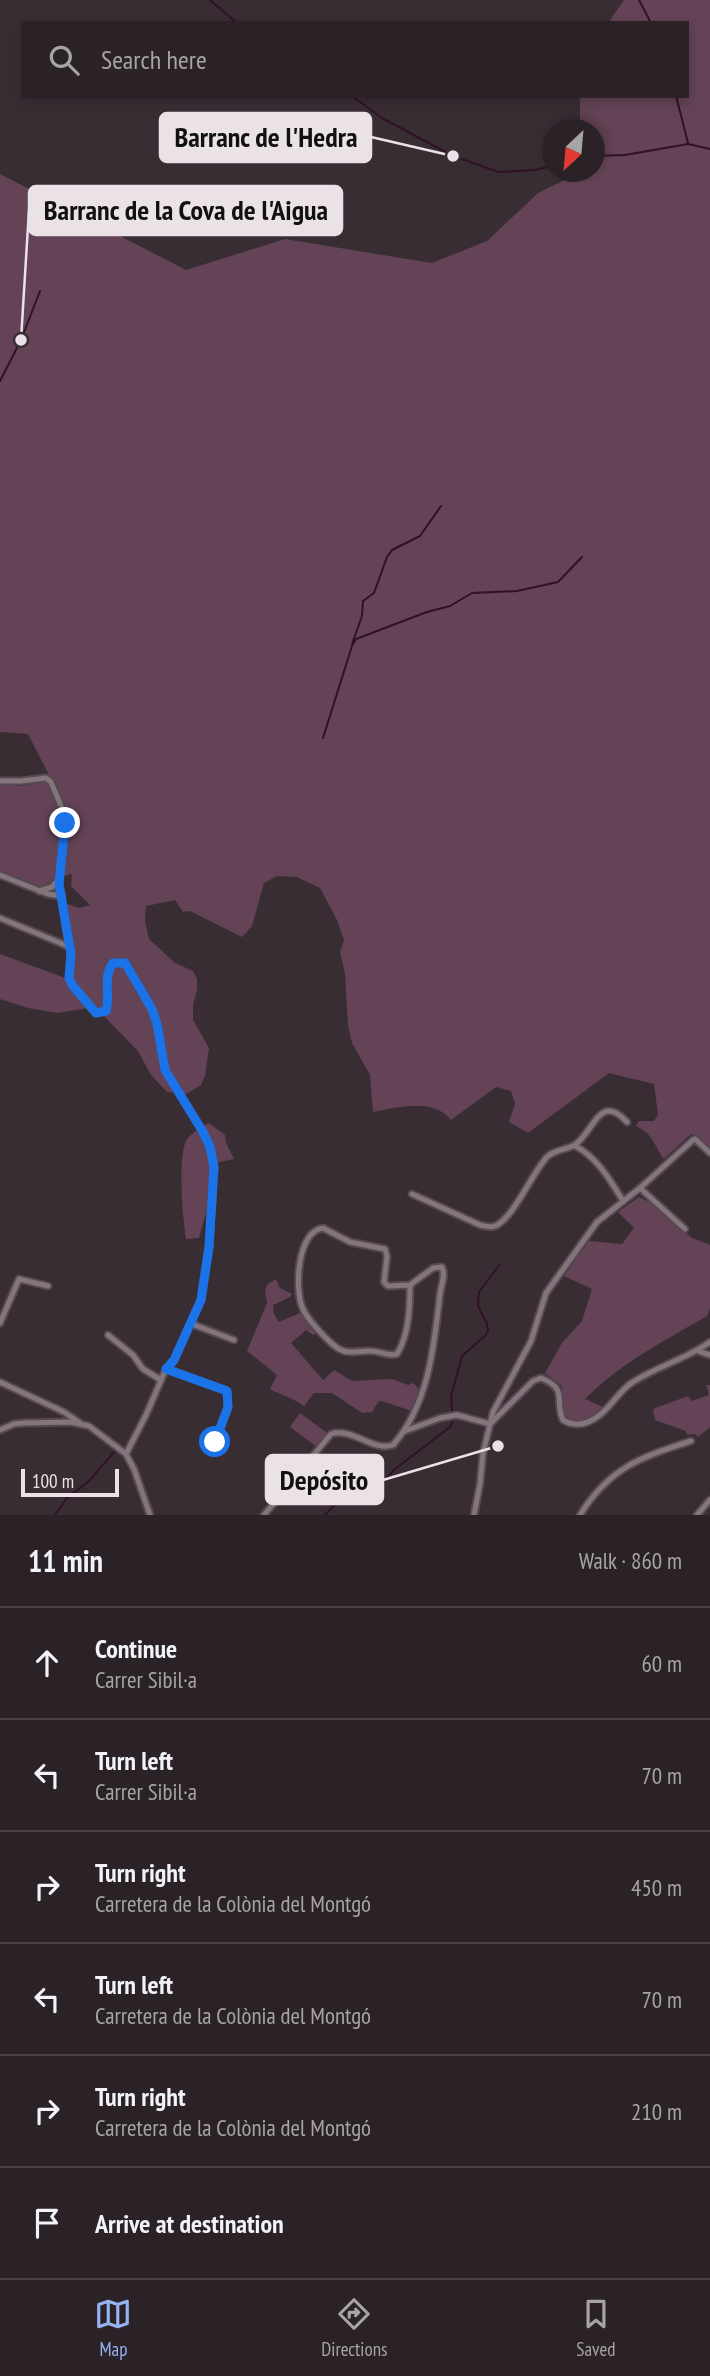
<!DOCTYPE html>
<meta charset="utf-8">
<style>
body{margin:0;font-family:"PT Sans Narrow",sans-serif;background:#332a2f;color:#f1f3f6}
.compass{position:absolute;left:542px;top:119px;width:63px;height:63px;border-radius:50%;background:#2b2227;box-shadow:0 4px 10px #0003;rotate:206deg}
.scale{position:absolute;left:21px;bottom:18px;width:98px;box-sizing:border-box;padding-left:7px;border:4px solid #ebe2e7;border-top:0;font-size:19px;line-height:24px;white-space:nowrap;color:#ebe2e7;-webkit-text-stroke:5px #392d34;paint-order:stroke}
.stop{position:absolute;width:21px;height:21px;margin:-16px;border:5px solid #1a73e8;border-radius:50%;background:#fff}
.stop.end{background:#1a73e8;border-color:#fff;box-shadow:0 2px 7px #0008}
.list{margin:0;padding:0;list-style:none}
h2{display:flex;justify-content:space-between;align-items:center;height:91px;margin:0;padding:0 28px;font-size:30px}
h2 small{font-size:23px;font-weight:400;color:#a6a4a7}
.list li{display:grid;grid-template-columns:46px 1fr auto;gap:21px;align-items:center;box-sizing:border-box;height:112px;padding:0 28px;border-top:2px solid #473f44}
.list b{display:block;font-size:26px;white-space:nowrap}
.list p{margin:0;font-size:23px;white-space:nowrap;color:#a6a4a7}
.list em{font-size:23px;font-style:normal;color:#a6a4a7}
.icon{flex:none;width:38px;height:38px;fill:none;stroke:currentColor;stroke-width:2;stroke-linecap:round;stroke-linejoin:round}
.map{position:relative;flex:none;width:710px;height:1515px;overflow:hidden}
.search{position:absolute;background:#2b2227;box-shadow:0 4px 10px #0003;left:21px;right:21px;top:21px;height:77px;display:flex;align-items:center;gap:18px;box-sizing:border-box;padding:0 24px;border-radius:0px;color:#a6a4a7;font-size:26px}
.sheet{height:763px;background:#2b2227}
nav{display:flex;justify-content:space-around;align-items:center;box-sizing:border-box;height:98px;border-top:2px solid #473f44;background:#2b2227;font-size:19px;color:#a6a4a7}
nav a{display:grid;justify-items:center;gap:4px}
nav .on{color:#95b2f1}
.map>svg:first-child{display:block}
.green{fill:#634355}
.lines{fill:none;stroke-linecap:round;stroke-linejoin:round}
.stream{stroke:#301224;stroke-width:2}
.minor-casing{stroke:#554a50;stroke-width:9}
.minor{stroke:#84757d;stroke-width:5}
.route{stroke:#1a73e8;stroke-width:9}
.leader{fill:none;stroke:#ebe2e7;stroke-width:2.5}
.callout-dot{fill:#ebe2e7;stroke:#392d34;stroke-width:2.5}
.callout{fill:#ebe2e7;stroke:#ebe2e7;stroke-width:2.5}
.callout-label{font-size:28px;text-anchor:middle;font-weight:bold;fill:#111}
</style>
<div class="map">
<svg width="710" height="1515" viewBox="0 0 710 1515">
<rect width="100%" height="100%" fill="#392d34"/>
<g class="green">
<path d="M624,0H710V1148L697,1135L691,1134L664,1159C653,1144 654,1135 636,1126L639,1121H654L658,1115L654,1084L609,1073L528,1133L509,1122L515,1104L511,1091L496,1087L451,1120C433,1097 396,1108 373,1112L370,1075L352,1043L348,1025L345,973L340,952L344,940L337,920L320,888L297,877L277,876L264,883L252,926L242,937L190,911L183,912L175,900L146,906L145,921L149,939L175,963L193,971L197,979V990L193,1005V1020L209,1048L205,1076L201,1085L186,1094L167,1092L151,1075L138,1051L95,1007L57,1013L28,1008L0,999V954L65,978L69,954L62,933L59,901L79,908L90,905L71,886L72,874L56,878L42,888L0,871V784L23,786L51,779L28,734L0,732V174L186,270L285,239L432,263L487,241L538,193L581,172H594V130L580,129V96H687V23H608Z"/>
<path d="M209,1123L225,1135L226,1143L234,1159L210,1164L207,1209L199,1238L186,1239C183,1220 177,1155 187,1139C191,1134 203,1126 209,1123Z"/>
<path d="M639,1197L653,1204L692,1238L710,1245V1308L707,1316C664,1341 621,1363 585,1399L603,1407C592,1417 577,1427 564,1415L562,1386L545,1373L562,1343L582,1321L592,1289L564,1276L589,1241L622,1244L634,1228L618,1212Z"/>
<path d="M276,1279L280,1288L292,1294L290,1297L273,1305L274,1314L279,1322L300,1313L317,1332L313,1335L306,1330L291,1343L323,1380L334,1370L352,1381L392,1379L408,1385L413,1383L420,1390L412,1411L382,1401L378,1402L372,1412L362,1413L332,1393H314L304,1406C293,1398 281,1395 270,1389L277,1375L247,1351L267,1303L265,1290L268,1284Z"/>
<polygon points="706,1385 710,1385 710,1427 698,1437 695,1434 687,1435 686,1431 655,1420 653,1409 688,1396 692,1401 709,1395"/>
<polygon points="300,1413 327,1433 317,1447 290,1427"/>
</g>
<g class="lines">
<g class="stream">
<polyline points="210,0 237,23"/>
<polyline points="639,0 651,23"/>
<polyline points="352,96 382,118 453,156 499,172 535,170 552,166"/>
<polyline points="676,96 688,143"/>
<polyline points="594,156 625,155 688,144 710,149"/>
<polyline points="0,381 21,340 40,291"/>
<polyline points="352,644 362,616 363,601 374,593 387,557 392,550 420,536 441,506"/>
<polyline points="323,738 352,646 356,639 427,612 450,606 472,593 517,591 558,582 582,557"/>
<polyline points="55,1515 66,1499 89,1481 115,1451"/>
<polyline points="325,1515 341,1498 381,1484 395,1469 450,1427 453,1420 451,1396 462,1356 486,1335 488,1330 487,1324 478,1306 479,1292 500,1264"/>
</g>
<g class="minor-casing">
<g id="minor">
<path d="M0,781H21L46,778L51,782L66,818L59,884L71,954L69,978L73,986L96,1013L106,1011C111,994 103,978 113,963H126L152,1009L157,1024L165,1070L203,1132L211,1153L214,1167L209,1247L201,1300L174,1360L165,1371L146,1415L126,1454"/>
<polyline points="0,875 48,894 62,896"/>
<polyline points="39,891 52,887 59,879"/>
<polyline points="0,918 70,947"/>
<path d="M575,1146C596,1156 611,1181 623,1201"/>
<polyline points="640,1188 685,1229"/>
<path d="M412,1194L480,1225C485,1226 490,1228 495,1226C513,1219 532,1173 547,1157C555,1149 568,1150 576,1144C595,1129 600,1093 627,1122"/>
<polyline points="0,1323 19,1279 48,1286"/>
<polyline points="192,1324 234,1340"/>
<polyline points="108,1335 133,1355 143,1369 161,1380"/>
<polyline points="698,1351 710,1355"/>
<polyline points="167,1369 227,1391 228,1407 215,1442"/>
<polyline points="0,1382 64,1412 80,1423"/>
<path d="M490,1424L533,1381L541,1378C569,1389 554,1401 563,1420C573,1426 584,1425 594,1419C610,1410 618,1391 633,1382C658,1366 686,1359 710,1342"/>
<polyline points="0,1430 14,1424 24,1423 71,1422 89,1426 126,1454 134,1469 150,1515"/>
<polyline points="405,1431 440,1418 457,1415 490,1424"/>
<path d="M264,1515L331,1434C352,1427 373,1452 393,1445C429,1404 434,1346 440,1294C441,1285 446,1276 442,1267L433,1268L410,1285L388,1286L384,1282L387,1256L385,1249L350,1242L323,1228C297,1231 294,1290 303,1309C307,1319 329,1343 339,1349C349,1355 361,1350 371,1351C380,1351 388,1357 397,1354C409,1335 410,1307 410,1285"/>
<polyline points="474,1515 480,1484 483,1453 493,1412 531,1341 546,1293 597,1222 640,1188 693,1140 695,1139 710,1153"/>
<path d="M580,1515C609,1468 641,1457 691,1441"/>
<polyline points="697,1515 710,1500"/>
</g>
</g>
<use href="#minor" class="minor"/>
</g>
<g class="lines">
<path class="route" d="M65,823L59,884L71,954L69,978L73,986L96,1013L106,1011C111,994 102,978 113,963H125L152,1009L157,1024L165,1070L203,1132L210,1147L214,1167L209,1247L201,1300L174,1360L166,1369L227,1391L228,1407L215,1442"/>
</g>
<path class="leader" d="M453 156L371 137M21 340L29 210M498 1446L383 1480"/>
<g class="callout-dot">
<circle cx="453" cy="156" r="7"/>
<circle cx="21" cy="340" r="7"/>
<circle cx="498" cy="1446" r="7"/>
</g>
<g class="callout">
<rect x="160" y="113" width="211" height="49" rx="7"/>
<rect x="29" y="186" width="313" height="49" rx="7"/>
<rect x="266" y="1455" width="117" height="49" rx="7"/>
</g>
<g class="callout-label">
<text x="266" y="147">Barranc de l'Hedra</text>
<text x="186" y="220">Barranc de la Cova de l'Aigua</text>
<text x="324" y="1490">Depósito</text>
</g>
</svg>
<svg class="compass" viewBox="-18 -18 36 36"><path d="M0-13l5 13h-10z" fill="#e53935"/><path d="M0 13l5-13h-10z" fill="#a6a4a7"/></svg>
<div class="scale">100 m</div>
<div class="stop" style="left:215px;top:1442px"></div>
<div class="stop end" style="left:65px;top:823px"></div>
<div class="search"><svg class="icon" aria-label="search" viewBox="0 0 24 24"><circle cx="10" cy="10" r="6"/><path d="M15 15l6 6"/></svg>Search here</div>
</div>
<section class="sheet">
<h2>11 min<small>Walk · 860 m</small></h2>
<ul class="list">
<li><svg class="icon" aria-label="ahead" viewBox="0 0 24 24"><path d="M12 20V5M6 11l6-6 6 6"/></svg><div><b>Continue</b><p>Carrer Sibil·a</p></div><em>60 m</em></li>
<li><svg class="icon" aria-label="left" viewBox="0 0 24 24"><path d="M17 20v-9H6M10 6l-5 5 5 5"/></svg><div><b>Turn left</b><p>Carrer Sibil·a</p></div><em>70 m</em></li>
<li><svg class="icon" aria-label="right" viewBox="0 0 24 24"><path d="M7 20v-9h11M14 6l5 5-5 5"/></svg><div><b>Turn right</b><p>Carretera de la Colònia del Montgó</p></div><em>450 m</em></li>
<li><svg class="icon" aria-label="left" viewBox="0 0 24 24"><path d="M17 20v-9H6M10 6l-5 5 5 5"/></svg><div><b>Turn left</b><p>Carretera de la Colònia del Montgó</p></div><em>70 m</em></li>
<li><svg class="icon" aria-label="right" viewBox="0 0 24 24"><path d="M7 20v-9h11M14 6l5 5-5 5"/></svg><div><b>Turn right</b><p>Carretera de la Colònia del Montgó</p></div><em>210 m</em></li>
<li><svg class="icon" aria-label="arrive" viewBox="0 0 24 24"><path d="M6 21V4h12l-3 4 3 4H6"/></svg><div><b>Arrive at destination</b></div></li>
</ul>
</section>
<nav>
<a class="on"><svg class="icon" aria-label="map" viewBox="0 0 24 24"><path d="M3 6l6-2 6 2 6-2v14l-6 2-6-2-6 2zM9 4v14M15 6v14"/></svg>Map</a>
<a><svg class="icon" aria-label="directions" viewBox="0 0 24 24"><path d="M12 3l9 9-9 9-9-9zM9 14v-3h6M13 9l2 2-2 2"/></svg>Directions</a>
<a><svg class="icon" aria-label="saved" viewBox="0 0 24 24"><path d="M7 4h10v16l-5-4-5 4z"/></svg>Saved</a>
</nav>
